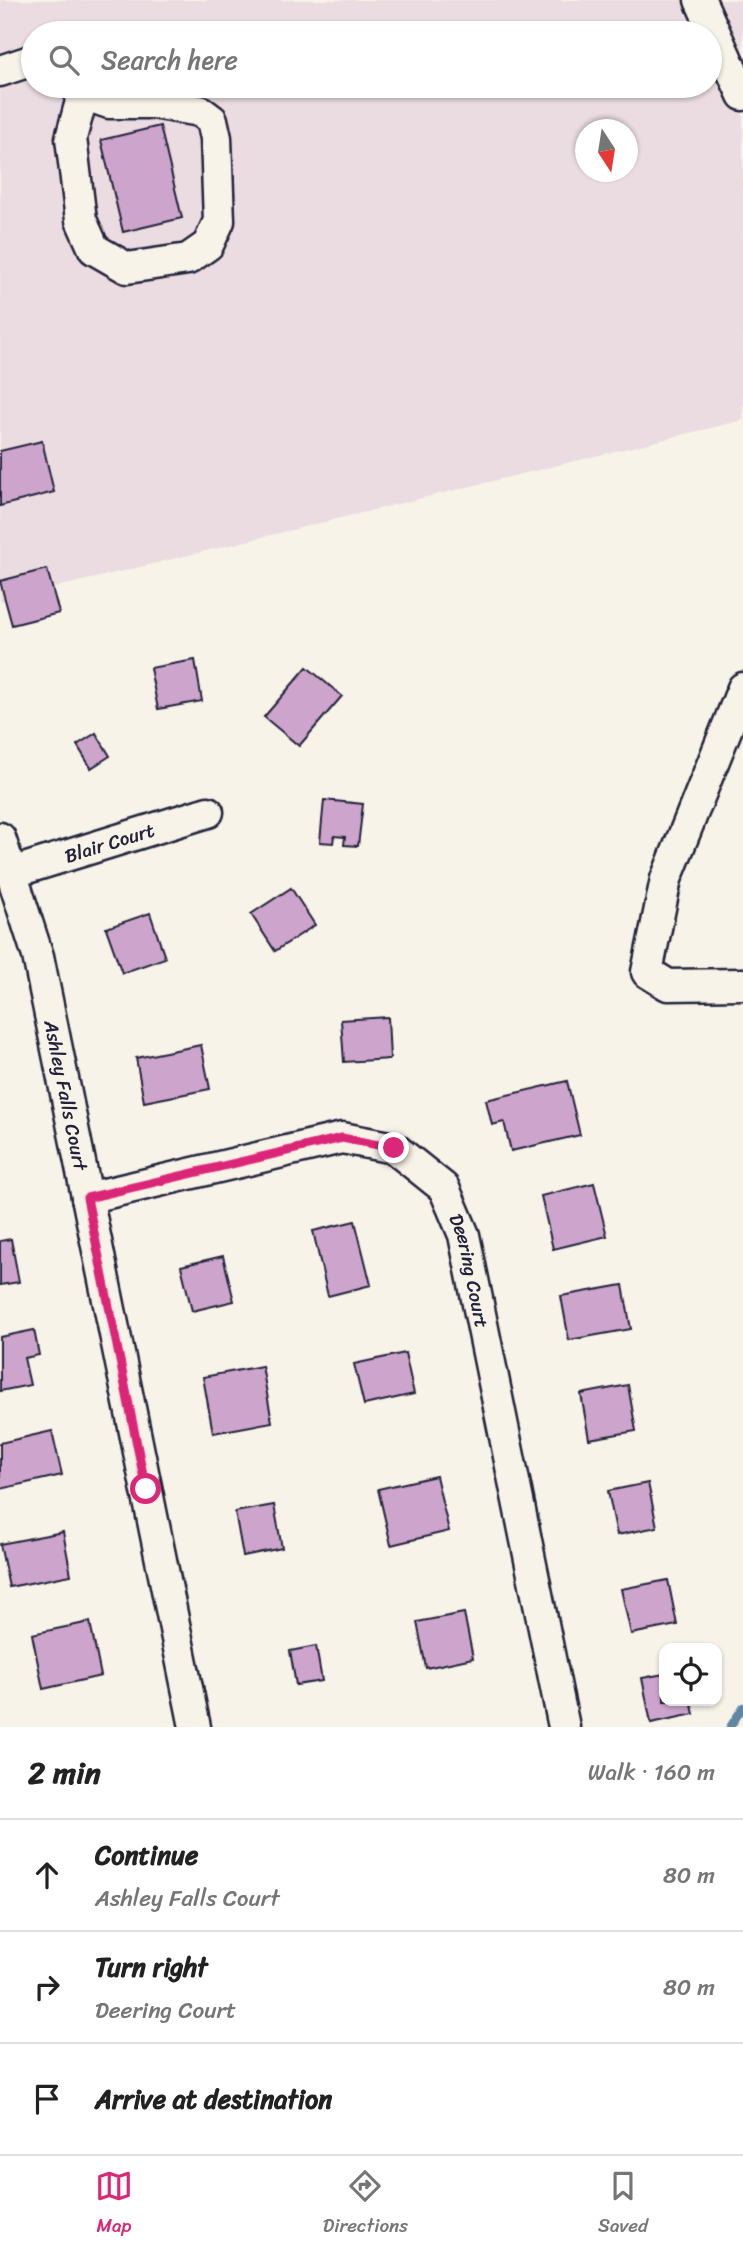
<!DOCTYPE html>
<meta charset="utf-8">
<style>
body{margin:0;font-family:Sriracha,sans-serif;background:#f2f2f2;color:#222}
.controls{position:absolute;right:21px;bottom:21px;display:grid;overflow:hidden;border-radius:14px;box-shadow:0 2px 5px #0004}
.controls button{width:63px;height:63px;display:grid;place-items:center;padding:0;border:0;border-bottom:2px solid #e0e0e0;background:#fff;color:#222;font:35px sans-serif}
.compass{position:absolute;left:575px;top:119px;width:63px;height:63px;border-radius:50%;background:#fff;box-shadow:0 2px 5px #0004;rotate:168deg}
.stop{position:absolute;width:21px;height:21px;margin:-16px;border:5px solid #db2777;border-radius:50%;background:#fff}
.stop.end{background:#db2777;border-color:#fff;box-shadow:0 2px 7px #0008}
.list{margin:0;padding:0;list-style:none}
h2{display:flex;justify-content:space-between;align-items:center;height:91px;margin:0;padding:0 28px;font-size:30px}
h2 small{font-size:23px;font-weight:400;color:#767676}
.list li{display:grid;grid-template-columns:46px 1fr auto;gap:21px;align-items:center;box-sizing:border-box;height:112px;padding:0 28px;border-top:2px solid #e0e0e0}
.list b{display:block;font-size:26px;white-space:nowrap}
.list p{margin:0;font-size:23px;white-space:nowrap;color:#767676}
.list em{font-size:23px;font-style:normal;color:#767676}
.icon{flex:none;width:38px;height:38px;fill:none;stroke:currentColor;stroke-width:2;stroke-linecap:round;stroke-linejoin:round}
.map{position:relative;flex:none;width:743px;height:1727px;overflow:hidden}
.search{position:absolute;background:#fff;box-shadow:0 2px 5px #0004;left:21px;right:21px;top:21px;height:77px;display:flex;align-items:center;gap:18px;box-sizing:border-box;padding:0 24px;border-radius:38px;color:#767676;font-size:26px}
.sheet{height:427px;background:#fff}
nav{display:flex;justify-content:space-around;align-items:center;box-sizing:border-box;height:98px;border-top:2px solid #e0e0e0;background:#fff;font-size:19px;color:#767676}
nav a{display:grid;justify-items:center;gap:4px}
nav .on{color:#db2777}
.map>svg:first-child{display:block}
.built{fill:#eadce0;fill-rule:evenodd}
.lines{fill:none;stroke-linecap:round;stroke-linejoin:round}
.stream{stroke:#6086a4;stroke-width:8}
.building{fill:#cda5cc;stroke:#22223b;stroke-width:2}
.minor-casing{stroke:#22223b;stroke-width:35}
.minor{stroke:#f7f3e8;stroke-width:30}
.route{stroke:#db2777;stroke-width:9}
.labels{text-anchor:middle;stroke-width:6;stroke-linejoin:round;paint-order:stroke}
.street-label{font-size:19px;fill:#22223b;stroke:#f7f3e8}
</style>
<div class="map">
<svg width="743" height="1727" viewBox="0 0 743 1727">
<rect width="100%" height="100%" fill="#f7f3e8"/>
<filter id="ink" filterUnits="userSpaceOnUse"><feTurbulence type="fractalNoise" baseFrequency=".0143" numOctaves="2"/><feDisplacementMap in="SourceGraphic" scale="14" xChannelSelector="R" yChannelSelector="G"/><feConvolveMatrix kernelMatrix="1 2 1 2 8 2 1 2 1" color-interpolation-filters="sRGB"/></filter>
<g filter="url(#ink)">
<path class="built" d="M0,0H743V420L0,601ZM33,33H710V86H33ZM586,130H628V172H586Z"/>
<g class="lines">
<polyline class="stream" points="730,1727 743,1707"/>
</g>
<g class="building">
<polygon points="160,126 182,218 123,232 101,140"/>
<polygon points="42,441 54,492 0,506 0,451"/>
<polygon points="47,569 59,613 12,625 0,581"/>
<polygon points="195,660 202,701 158,709 150,668"/>
<polygon points="307,667 342,696 299,746 264,717"/>
<polygon points="96,733 110,756 91,768 77,745"/>
<polygon points="324,800 363,804 358,846 344,845 345,837 334,836 333,843 320,842"/>
<polygon points="291,888 315,925 275,951 251,914"/>
<polygon points="150,913 165,958 122,973 106,928"/>
<polygon points="388,1017 390,1059 344,1062 341,1020"/>
<polygon points="201,1045 210,1089 144,1102 136,1058"/>
<polygon points="567,1081 580,1135 511,1151 504,1122 492,1125 486,1100"/>
<polygon points="594,1183 607,1236 553,1249 541,1196"/>
<polygon points="355,1221 371,1285 328,1296 313,1231"/>
<polygon points="11,1239 19,1282 0,1285 0,1241"/>
<polygon points="223,1256 234,1301 192,1311 181,1266"/>
<polygon points="623,1285 631,1329 569,1340 561,1296"/>
<polygon points="34,1330 39,1355 24,1358 30,1385 0,1391 0,1337"/>
<polygon points="405,1353 414,1394 364,1405 354,1364"/>
<polygon points="262,1366 272,1422 213,1433 203,1377"/>
<polygon points="628,1385 636,1431 589,1439 581,1394"/>
<polygon points="52,1431 62,1475 0,1489 0,1443"/>
<polygon points="436,1476 449,1531 391,1545 378,1489"/>
<polygon points="648,1483 657,1527 617,1535 608,1491"/>
<polygon points="274,1505 282,1548 243,1556 235,1512"/>
<polygon points="63,1532 71,1575 9,1587 0,1544"/>
<polygon points="668,1580 677,1625 631,1634 621,1589"/>
<polygon points="464,1613 473,1658 426,1668 417,1622"/>
<polygon points="90,1622 101,1676 43,1689 32,1634"/>
<polygon points="316,1646 322,1681 296,1685 290,1651"/>
<polygon points="664,1674 664,1701 691,1701 694,1714 651,1723 642,1678"/>
</g>
<g class="lines">
<g class="minor-casing">
<g id="minor">
<polyline points="700,0 743,95"/>
<polyline points="0,71 33,60"/>
<polyline points="78,86 83,94 109,103 153,103 200,111 212,120 216,138 219,221 208,245 188,259 127,268 94,249 81,220 71,138 83,94"/>
<polyline points="743,688 666,879 647,972 668,985 743,984"/>
<path id="s1" d="M0,838L38,956L195,1727"/>
<path id="s2" d="M11,873L208,812"/>
<path id="s3" d="M87,1198L342,1138L394,1148L444,1188L464,1235L564,1727"/>
</g>
</g>
<use href="#minor" class="minor"/>
</g>
</g>
<g class="lines" filter="url(#ink)">
<polyline class="route" points="146,1489 87,1198 342,1138 394,1148"/>
</g>
<g class="labels">
<g class="street-label">
<text dy="7" stroke="none"><textPath href="#s2" startOffset="103">Blair Court</textPath></text>
<text dy="7" stroke="none"><textPath href="#s1" startOffset="266">Ashley Falls Court</textPath></text>
<text dy="7" stroke="none"><textPath href="#s3" startOffset="466">Deering Court</textPath></text>
</g>
</g>
</svg>
<div class="controls">
<button><svg class="icon" aria-label="locate" viewBox="0 0 24 24"><circle cx="12" cy="12" r="6"/><path d="M12 2v4M12 18v4M2 12h4M18 12h4"/></svg></button>
</div>
<svg class="compass" viewBox="-18 -18 36 36"><path d="M0-13l5 13h-10z" fill="#e53935"/><path d="M0 13l5-13h-10z" fill="#767676"/></svg>
<div class="stop" style="left:146px;top:1489px"></div>
<div class="stop end" style="left:394px;top:1148px"></div>
<div class="search"><svg class="icon" aria-label="search" viewBox="0 0 24 24"><circle cx="10" cy="10" r="6"/><path d="M15 15l6 6"/></svg>Search here</div>
</div>
<section class="sheet">
<h2>2 min<small>Walk · 160 m</small></h2>
<ul class="list">
<li><svg class="icon" aria-label="ahead" viewBox="0 0 24 24"><path d="M12 20V5M6 11l6-6 6 6"/></svg><div><b>Continue</b><p>Ashley Falls Court</p></div><em>80 m</em></li>
<li><svg class="icon" aria-label="right" viewBox="0 0 24 24"><path d="M7 20v-9h11M14 6l5 5-5 5"/></svg><div><b>Turn right</b><p>Deering Court</p></div><em>80 m</em></li>
<li><svg class="icon" aria-label="arrive" viewBox="0 0 24 24"><path d="M6 21V4h12l-3 4 3 4H6"/></svg><div><b>Arrive at destination</b></div></li>
</ul>
</section>
<nav>
<a class="on"><svg class="icon" aria-label="map" viewBox="0 0 24 24"><path d="M3 6l6-2 6 2 6-2v14l-6 2-6-2-6 2zM9 4v14M15 6v14"/></svg>Map</a>
<a><svg class="icon" aria-label="directions" viewBox="0 0 24 24"><path d="M12 3l9 9-9 9-9-9zM9 14v-3h6M13 9l2 2-2 2"/></svg>Directions</a>
<a><svg class="icon" aria-label="saved" viewBox="0 0 24 24"><path d="M7 4h10v16l-5-4-5 4z"/></svg>Saved</a>
</nav>
